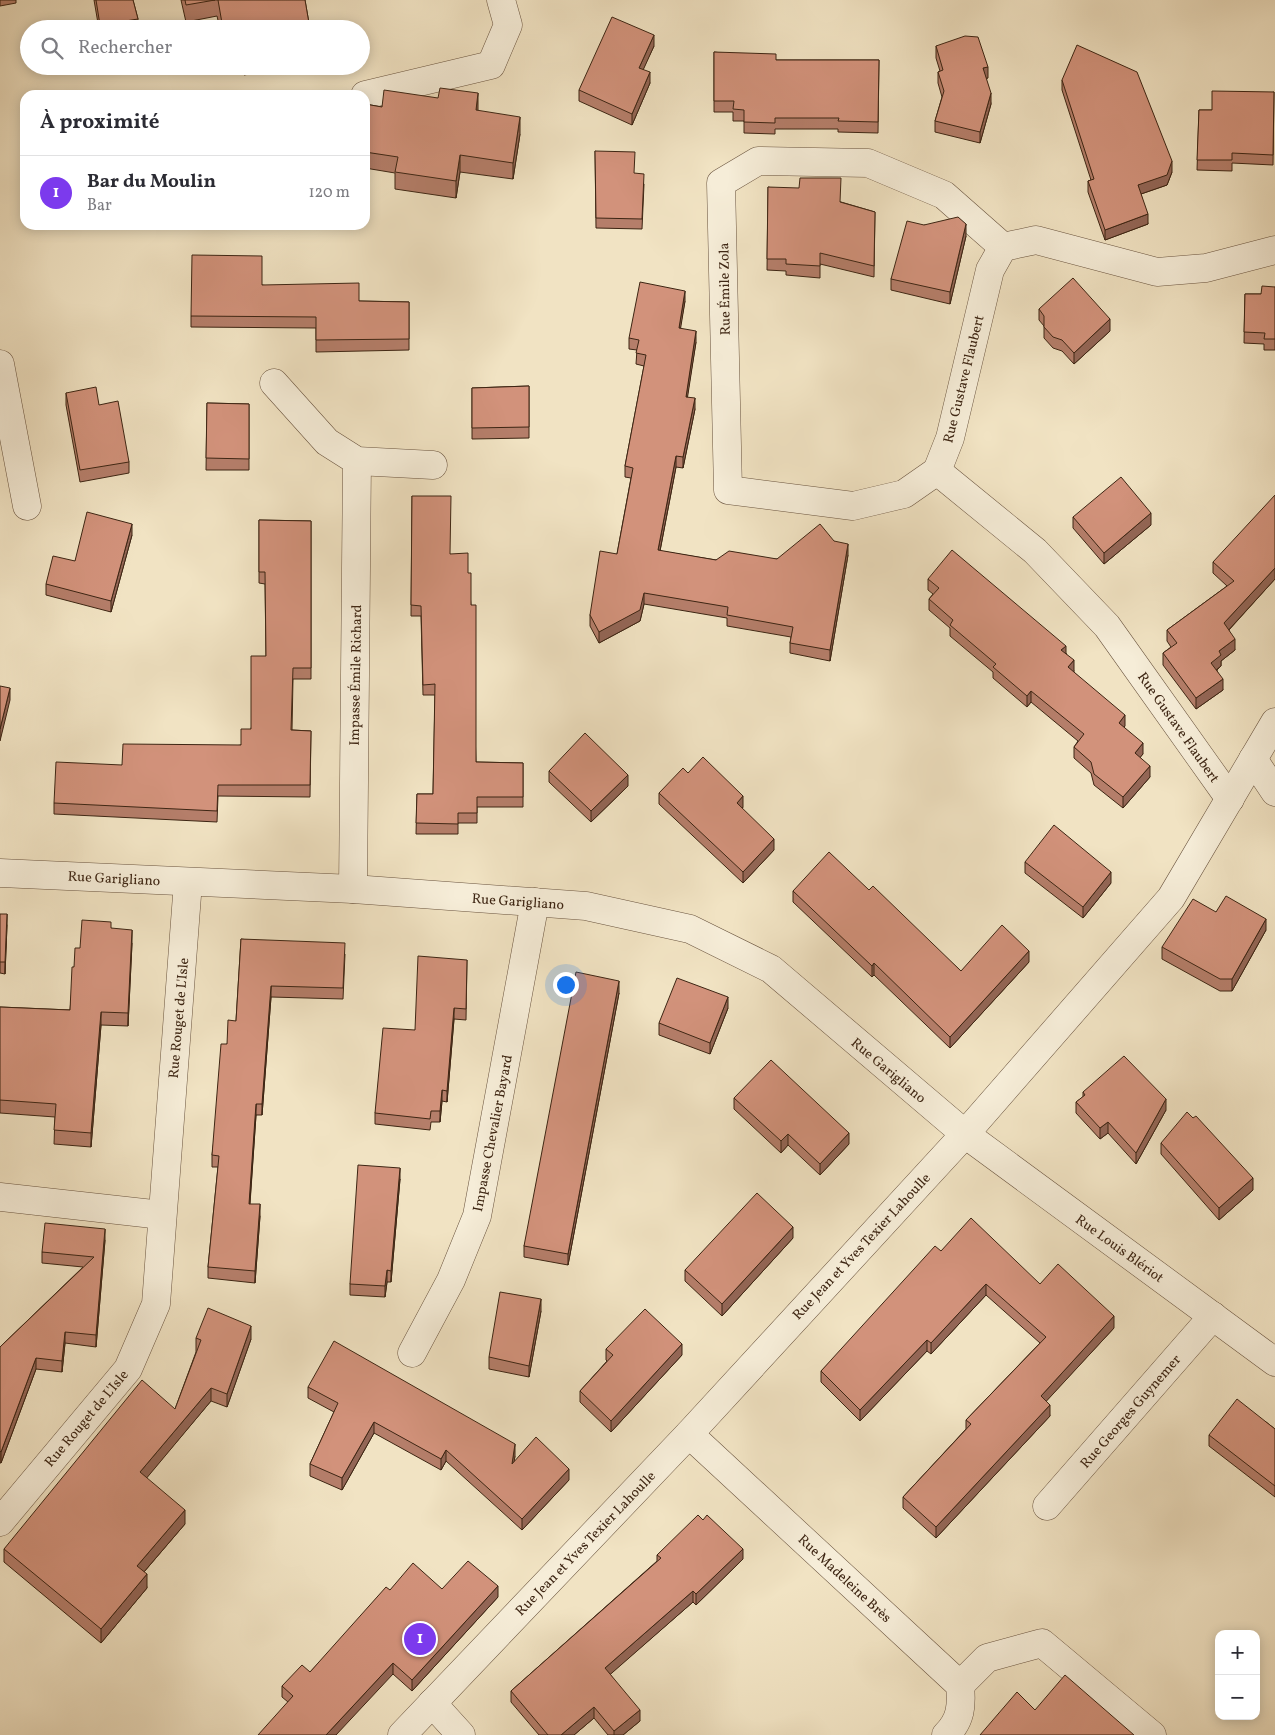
<!DOCTYPE html>
<html lang="fr">
<meta charset="utf-8">
<style>
body{margin:0;font-family:Vollkorn,serif;background:#f2f2f3;color:#2b2b33}
.controls{position:absolute;right:15px;bottom:15px;display:grid;overflow:hidden;border-radius:10px;box-shadow:0 2px 12px #0003}
.controls button{width:45px;height:45px;display:grid;place-items:center;padding:0;border:0;border-bottom:1px solid #e1e1e2;background:#fff;color:#2b2b33;font:25px sans-serif}
.you{position:absolute;left:565px;top:984px;width:18px;height:18px;margin:-12px;border:4px solid #fff;border-radius:50%;background:#1a73e8;box-shadow:0 0 0 8px #1a73e833}
.badge{display:grid;place-items:center;width:32px;height:32px;border-radius:50%;background:#7c3aed;color:#fff;font-size:16px;font-weight:700}
.pin{position:absolute;translate:-50% -50%;border:2px solid #fff;box-shadow:0 1px 5px #0006}
.list{margin:0;padding:0;list-style:none}
h2{display:flex;justify-content:space-between;align-items:center;height:65px;margin:0;padding:0 20px;font-size:21px}
h2 small{font-size:16px;font-weight:400;color:#7c7c81}
.list li{display:grid;grid-template-columns:32px 1fr auto;gap:15px;align-items:center;box-sizing:border-box;height:75px;padding:0 20px;border-top:1px solid #e1e1e2}
.list b{display:block;font-size:19px;white-space:nowrap}
.list p{margin:0;font-size:16px;white-space:nowrap;color:#7c7c81}
.list em{font-size:16px;font-style:normal;color:#7c7c81}
.icon{flex:none;width:28px;height:28px;fill:none;stroke:currentColor;stroke-width:2;stroke-linecap:round;stroke-linejoin:round}
.map{position:relative;flex:none;width:1275px;height:1735px;overflow:hidden}
.search{position:absolute;background:#fff;box-shadow:0 2px 12px #0003;left:20px;top:20px;width:350px;height:55px;display:flex;align-items:center;gap:12px;box-sizing:border-box;padding:0 18px;border-radius:28px;color:#7c7c81;font-size:19px}
.panel{position:absolute;background:#fff;box-shadow:0 2px 12px #0003;left:20px;top:90px;width:350px;height:140px;border-radius:15px}
.map>svg:first-child{display:block}
.lines{fill:none;stroke-linecap:round;stroke-linejoin:round}
.minor-casing{stroke:#6a543f;stroke-width:29}
.minor{stroke:#f6edd8;stroke-width:28}
.wall{fill:#b57e6a;stroke:#3d2513}
.shaded-wall{fill:#936656;stroke:#3d2513}
.building{fill:#d2927b;stroke:#3d2513}
.labels{text-anchor:middle;stroke-width:4;stroke-linejoin:round;paint-order:stroke}
.street-label{font-size:14px;fill:#3d2513;stroke:#f6edd8}
</style>
<div class="map">
<svg width="1275" height="1735" viewBox="0 0 1275 1735">
<rect width="100%" height="100%" fill="#f1e3c3"/>
<filter id="stains"><feTurbulence type="fractalNoise" baseFrequency=".004" numOctaves="4"/><feColorMatrix values="0 0 0 0 .2 0 0 0 0 .09 0 0 0 0 .02 0 0 0 .5 -.17"/></filter>
<radialGradient id="worn" r=".72"><stop offset=".6" stop-color="#630" stop-opacity="0"/><stop offset="1" stop-color="#630" stop-opacity=".3"/></radialGradient>
<g class="lines">
<g class="minor-casing">
<g id="minor">
<polyline points="365,95 491,65 508,25 501,0"/>
<polyline points="0,364 27,506"/>
<polyline points="274,383 327,442 357,461 433,465"/>
<polyline points="937,471 904,494 853,506 728,490 721,183 758,161 868,163 944,195 1003,247"/>
<polyline points="1253,759 1275,792"/>
<polyline points="1230,799 1107,626 1035,551 937,471 950,438 990,270 1003,247 1036,240 1157,272 1206,268 1275,250"/>
<polyline points="0,873 353,889 586,906 690,929 771,969 965,1134 1275,1362"/>
<polyline points="353,889 357,461"/>
<polyline points="0,1197 162,1215"/>
<polyline points="412,1353 451,1280 477,1216 535,902"/>
<path d="M689,1434L960,1685C962,1706 961,1720 946,1735"/>
<polyline points="1047,1506 1213,1316"/>
<polyline points="0,1522 128,1369 156,1304 188,882"/>
<polyline points="960,1685 987,1658 1042,1643 1152,1735"/>
<polyline points="432,1703 461,1735"/>
<polyline points="402,1735 689,1434 965,1134 1171,898 1275,722"/>
</g>
</g>
<use href="#minor" class="minor"/>
</g>
<g class="wall">
<polygon points="0,0 16,0 16,3 0,6"/>
<polygon points="94,0 133,0 138,19 138,29 99,29"/>
<polygon points="181,0 305,0 310,29 220,29 217,16 186,22"/>
<polygon points="654,46 643,69 650,83 632,125 579,101 579,90"/>
<polygon points="936,46 988,78 986,78 991,104 980,143 935,132 935,121 942,97 938,83 938,72 940,71 936,58"/>
<polygon points="714,52 776,60 879,60 878,133 838,132 838,129 775,129 775,134 744,133 744,121 733,121 733,112 714,112"/>
<polygon points="242,66 292,66 244,75"/>
<polygon points="1062,80 1172,172 1167,185 1141,194 1148,224 1105,240 1088,192 1088,181 1091,180 1062,90"/>
<polygon points="1274,92 1273,165 1232,163 1232,171 1197,170 1199,110 1212,110"/>
<polygon points="365,104 382,107 478,111 520,134 513,179 460,172 456,198 395,189 395,173 365,168"/>
<polygon points="595,151 634,173 644,184 642,229 596,228"/>
<polygon points="768,187 841,202 875,212 874,277 820,264 820,278 786,275 786,271 767,270"/>
<polygon points="924,225 966,236 950,304 891,290 891,279"/>
<polygon points="262,285 359,301 409,302 409,350 316,352 316,328 191,327 191,316"/>
<polygon points="1275,287 1275,350 1264,350 1264,344 1244,343 1245,294 1261,294"/>
<polygon points="685,301 680,328 696,342 687,397 695,409 683,468 676,467 660,551 716,560 777,559 834,541 848,555 830,661 790,653 790,643 791,637 727,626 727,618 644,604 640,621 599,643 590,626 590,615 617,554 631,478 625,477 625,466 644,366 636,364 637,350 629,349 629,338"/>
<polygon points="1039,309 1110,331 1074,364 1062,351 1053,348 1044,338 1044,326 1039,320"/>
<polygon points="529,386 529,438 472,439 472,388"/>
<polygon points="66,393 99,405 129,462 129,473 80,482 66,405"/>
<polygon points="207,403 249,404 249,470 206,470"/>
<polygon points="412,496 450,554 468,573 471,605 476,762 523,763 523,807 477,807 477,823 458,823 458,834 416,834 417,794 433,794 435,695 423,695 421,616 411,616"/>
<polygon points="1073,517 1151,525 1104,564 1073,528"/>
<polygon points="259,520 311,521 311,679 293,679 292,730 311,731 310,797 218,796 217,822 54,814 54,803 122,765 241,745 251,729 266,656 265,584 259,583"/>
<polygon points="132,535 111,612 46,595 46,584 75,561"/>
<polygon points="1213,562 1275,579 1229,630 1235,650 1221,661 1221,666 1217,670 1223,690 1196,709 1163,665 1163,653 1171,647 1167,641 1167,630 1227,586 1213,573"/>
<polygon points="928,579 1066,653 1074,671 1074,672 1125,726 1124,727 1143,754 1140,757 1150,777 1123,808 1094,785 1091,773 1074,758 1074,747 1078,741 1031,702 1027,707 993,678 993,672 950,636 950,628 929,610 929,599 933,594 928,590"/>
<polygon points="549,771 628,786 591,822 549,782"/>
<polygon points="688,773 743,807 742,809 774,850 743,883 659,804 659,793"/>
<polygon points="1025,862 1111,883 1083,918 1025,873"/>
<polygon points="869,890 961,971 1029,962 950,1048 874,975 872,977 793,902 793,891"/>
<polygon points="1216,912 1266,930 1232,991 1220,991 1162,959 1162,947"/>
<polygon points="0,914 7,925 5,974 0,973"/>
<polygon points="111,928 132,943 128,1026 101,1025 91,1147 54,1144 55,1117 0,1113 0,1007 70,1010 74,967 80,948"/>
<polygon points="241,939 345,954 343,999 271,997 262,1115 256,1115 250,1204 260,1216 255,1283 208,1278 208,1267 218,1167 212,1167 212,1155 227,1044 236,1021"/>
<polygon points="467,960 466,1020 454,1019 447,1102 442,1101 440,1122 431,1122 430,1130 375,1124 375,1113 415,1030"/>
<polygon points="619,993 568,1265 524,1257 524,1246"/>
<polygon points="728,1008 710,1054 659,1035 659,1023"/>
<polygon points="1083,1092 1166,1110 1136,1164 1108,1133 1100,1139 1076,1113 1076,1102 1083,1097"/>
<polygon points="734,1098 849,1144 820,1175 788,1145 781,1153 734,1109"/>
<polygon points="1161,1143 1253,1190 1219,1220 1161,1154"/>
<polygon points="400,1179 391,1282 387,1282 385,1297 350,1295 350,1284"/>
<polygon points="793,1238 722,1316 685,1281 685,1270"/>
<polygon points="105,1240 96,1347 65,1343 62,1372 36,1369 1,1463 0,1463 0,1347 83,1267 42,1263 42,1252"/>
<polygon points="941,1251 1040,1284 1114,1328 1046,1401 1050,1416 936,1538 903,1508 903,1497 966,1429 966,1420 1040,1343 986,1295 931,1354 927,1351 860,1421 821,1382 821,1371"/>
<polygon points="541,1311 529,1377 489,1369 489,1357"/>
<polygon points="196,1338 251,1339 227,1407 211,1401 146,1478 185,1524 144,1572 147,1588 101,1643 4,1562 4,1549 175,1409 196,1352"/>
<polygon points="606,1349 682,1355 611,1432 580,1402 580,1391 607,1361 606,1360"/>
<polygon points="308,1387 515,1456 514,1461 569,1480 522,1530 446,1461 441,1470 374,1433 342,1490 310,1476 310,1464 334,1412 308,1398"/>
<polygon points="1266,1422 1275,1429 1275,1497 1209,1446 1209,1435"/>
<polygon points="657,1555 743,1559 696,1605 693,1602 610,1674 640,1721 623,1735 608,1735 594,1718 574,1735 539,1735 511,1702 511,1691 657,1561"/>
<polygon points="442,1589 498,1597 412,1691 393,1674 288,1702 282,1697 282,1686 310,1672 390,1590"/>
</g>
<g class="shaded-wall">
<polygon points="654,35 654,46 639,79 639,68"/>
<polygon points="988,67 988,78 983,79 983,68"/>
<polygon points="650,72 650,83 632,125 632,114"/>
<polygon points="478,93 478,110 476,127 476,110"/>
<polygon points="991,93 991,104 980,143 980,132"/>
<polygon points="520,117 520,134 513,179 513,163"/>
<polygon points="460,155 460,172 456,198 456,181"/>
<polygon points="1172,161 1172,172 1167,185 1138,195 1138,185"/>
<polygon points="1148,214 1148,224 1105,240 1105,230"/>
<polygon points="966,224 966,236 950,304 950,292"/>
<polygon points="685,291 685,301 679,338 679,328"/>
<polygon points="1110,319 1110,331 1074,364 1074,353"/>
<polygon points="696,331 696,342 686,407 686,397"/>
<polygon points="695,398 695,409 683,468 683,457"/>
<polygon points="676,456 676,467 658,561 658,550"/>
<polygon points="1151,513 1151,525 1104,564 1104,553"/>
<polygon points="132,524 132,535 111,612 111,601"/>
<polygon points="848,544 848,555 830,661 830,650"/>
<polygon points="1275,568 1275,579 1224,635 1224,623"/>
<polygon points="644,593 644,604 640,621 599,643 599,632"/>
<polygon points="1235,639 1235,650 1221,661 1221,666 1211,674 1211,663 1219,651"/>
<polygon points="1066,646 1066,657 1061,650"/>
<polygon points="1074,660 1074,671 1068,678 1068,667"/>
<polygon points="1223,679 1223,690 1196,709 1196,698"/>
<polygon points="10,688 10,700 0,741 0,729"/>
<polygon points="1031,691 1031,702 1027,707 1027,696"/>
<polygon points="1125,715 1125,726 1119,734 1119,723"/>
<polygon points="1143,743 1143,754 1135,764 1135,753"/>
<polygon points="1150,766 1150,777 1123,808 1123,797"/>
<polygon points="628,775 628,786 591,822 591,811"/>
<polygon points="743,796 743,807 737,815 737,803"/>
<polygon points="774,839 774,850 743,883 743,872"/>
<polygon points="1111,872 1111,883 1083,918 1083,907"/>
<polygon points="7,914 7,925 5,974 5,962"/>
<polygon points="1266,919 1266,930 1232,991 1232,979"/>
<polygon points="132,930 132,943 128,1026 128,1013"/>
<polygon points="1029,951 1029,962 950,1048 950,1037"/>
<polygon points="874,963 874,975 872,977 872,966"/>
<polygon points="619,981 619,993 568,1265 568,1254"/>
<polygon points="271,986 271,997 262,1115 262,1104"/>
<polygon points="728,997 728,1008 710,1054 710,1043"/>
<polygon points="454,1008 454,1019 447,1102 447,1091"/>
<polygon points="101,1012 101,1025 91,1147 91,1133"/>
<polygon points="442,1090 442,1101 440,1122 440,1111"/>
<polygon points="1166,1099 1166,1110 1136,1164 1136,1153"/>
<polygon points="256,1104 256,1115 249,1215 249,1204"/>
<polygon points="1108,1122 1108,1133 1100,1139 1100,1128"/>
<polygon points="849,1133 849,1144 820,1175 820,1164"/>
<polygon points="788,1134 788,1145 781,1153 781,1141"/>
<polygon points="400,1168 400,1179 391,1282 391,1271"/>
<polygon points="1253,1178 1253,1190 1219,1220 1219,1208"/>
<polygon points="260,1204 260,1216 255,1283 255,1271"/>
<polygon points="793,1227 793,1238 722,1316 722,1304"/>
<polygon points="105,1229 105,1240 96,1347 96,1335"/>
<polygon points="387,1270 387,1282 385,1297 385,1286"/>
<polygon points="986,1284 986,1295 931,1354 931,1343"/>
<polygon points="541,1299 541,1311 529,1377 529,1366"/>
<polygon points="1114,1316 1114,1328 1041,1407 1041,1396"/>
<polygon points="251,1326 251,1339 227,1407 227,1394"/>
<polygon points="65,1332 65,1343 62,1372 62,1361"/>
<polygon points="927,1340 927,1351 860,1421 860,1410"/>
<polygon points="682,1344 682,1355 611,1432 611,1421"/>
<polygon points="36,1358 36,1369 1,1463 1,1452"/>
<polygon points="211,1388 211,1401 140,1486 140,1472"/>
<polygon points="1050,1405 1050,1416 936,1538 936,1527"/>
<polygon points="374,1422 374,1433 342,1490 342,1478"/>
<polygon points="515,1444 515,1456 512,1475 512,1464"/>
<polygon points="446,1450 446,1461 441,1470 441,1459"/>
<polygon points="569,1469 569,1480 522,1530 522,1519"/>
<polygon points="185,1510 185,1524 137,1580 137,1566"/>
<polygon points="743,1549 743,1559 696,1605 696,1594"/>
<polygon points="147,1574 147,1588 101,1643 101,1629"/>
<polygon points="498,1586 498,1597 412,1691 412,1680"/>
<polygon points="693,1591 693,1602 605,1679 605,1668"/>
<polygon points="393,1663 393,1674 336,1735 326,1735"/>
<polygon points="594,1707 594,1718 574,1735 561,1735"/>
<polygon points="640,1710 640,1721 623,1735 614,1735 614,1731"/>
</g>
<g class="building">
<polygon points="96,0 133,0 138,19 100,25"/>
<polygon points="185,0 215,0 186,5"/>
<polygon points="218,0 305,0 310,29 223,29"/>
<polygon points="612,17 654,35 639,68 650,72 632,114 579,90"/>
<polygon points="965,36 978,37 988,67 983,68 991,93 980,132 935,121 944,91 938,72 943,70 936,46"/>
<polygon points="1077,45 1137,72 1172,161 1167,175 1138,185 1148,214 1105,230 1088,181 1094,179 1062,80"/>
<polygon points="714,52 776,54 776,60 879,60 878,122 838,121 839,118 775,118 775,123 744,122 744,110 733,109 734,101 714,101"/>
<polygon points="440,88 478,93 476,110 520,117 513,163 460,155 456,181 395,172 398,157 365,152 365,104 382,107 384,90 438,98"/>
<polygon points="1212,91 1274,92 1273,155 1232,153 1232,160 1197,160 1199,110 1212,110"/>
<polygon points="595,151 635,152 634,173 644,174 642,219 596,218"/>
<polygon points="800,178 841,178 840,202 875,212 874,266 820,253 820,266 786,264 786,259 767,259 768,187 799,188"/>
<polygon points="958,217 966,224 950,292 891,279 907,221 924,225"/>
<polygon points="192,255 262,256 262,285 359,283 359,301 409,302 409,339 316,340 316,317 191,316"/>
<polygon points="1073,278 1110,319 1074,353 1062,340 1053,337 1044,327 1044,316 1039,309"/>
<polygon points="640,282 685,291 679,328 696,331 686,397 695,398 683,457 676,456 658,550 716,560 729,551 777,559 820,524 834,541 848,544 830,650 790,643 793,627 727,615 728,607 644,593 640,610 599,632 590,615 600,551 617,554 633,468 625,466 646,355 636,353 639,340 629,338"/>
<polygon points="1262,286 1275,287 1275,339 1264,339 1265,333 1244,332 1245,294 1261,294"/>
<polygon points="529,386 529,427 472,428 472,388"/>
<polygon points="96,387 99,405 118,401 129,462 80,470 66,393"/>
<polygon points="207,403 249,404 249,459 206,458"/>
<polygon points="1121,477 1151,513 1104,553 1073,517"/>
<polygon points="1275,495 1275,568 1224,623 1235,639 1219,651 1221,655 1211,663 1223,679 1196,698 1163,653 1177,643 1167,630 1234,581 1213,562"/>
<polygon points="412,496 451,496 450,554 468,553 468,573 471,573 471,605 476,605 476,762 523,763 523,797 477,797 477,813 458,813 458,824 416,823 417,794 433,794 435,684 423,685 421,606 411,605"/>
<polygon points="87,512 132,524 111,601 46,584 53,556 75,561"/>
<polygon points="259,520 311,521 311,668 293,668 291,730 311,731 310,785 218,785 217,811 54,803 56,762 122,765 123,744 241,745 241,729 251,729 251,656 266,656 265,572 259,572"/>
<polygon points="952,550 1066,646 1061,650 1074,660 1068,667 1125,715 1119,723 1143,743 1135,753 1150,766 1123,797 1094,774 1091,762 1074,747 1084,734 1031,691 1027,696 993,667 996,664 950,625 953,620 929,599 939,588 928,579"/>
<polygon points="0,686 10,688 0,729"/>
<polygon points="585,733 628,775 591,811 549,771"/>
<polygon points="703,757 743,796 737,803 774,839 743,872 659,793 683,768 688,773"/>
<polygon points="1054,825 1111,872 1083,907 1025,862"/>
<polygon points="829,852 869,890 873,886 961,971 1002,925 1029,951 950,1037 874,963 872,966 793,891"/>
<polygon points="1226,896 1266,919 1232,979 1220,979 1162,947 1193,899 1216,912"/>
<polygon points="0,914 7,914 5,962 0,962"/>
<polygon points="82,920 111,922 111,928 132,930 128,1013 101,1012 91,1133 54,1130 56,1104 0,1100 0,1007 70,1010 72,967 74,967 75,948 80,948"/>
<polygon points="241,939 345,943 343,988 271,986 262,1104 256,1104 249,1204 260,1204 255,1271 208,1267 219,1156 212,1155 221,1044 227,1044 228,1020 236,1021"/>
<polygon points="418,956 467,960 466,1009 454,1008 447,1091 442,1090 440,1111 431,1111 430,1119 375,1113 383,1028 415,1030"/>
<polygon points="576,972 619,981 568,1254 524,1246"/>
<polygon points="677,978 728,997 710,1043 659,1023"/>
<polygon points="1124,1056 1166,1099 1136,1153 1108,1122 1100,1128 1076,1102 1085,1095 1083,1092"/>
<polygon points="771,1060 849,1133 820,1164 788,1134 781,1141 734,1098"/>
<polygon points="1187,1112 1193,1118 1196,1116 1253,1178 1219,1208 1161,1143"/>
<polygon points="358,1165 400,1168 391,1271 387,1270 385,1286 350,1284"/>
<polygon points="757,1193 793,1227 722,1304 685,1270"/>
<polygon points="971,1218 1040,1284 1058,1264 1114,1316 1041,1396 1050,1405 936,1527 903,1497 971,1424 966,1420 1046,1337 986,1284 931,1343 927,1340 860,1410 821,1371 935,1246 941,1251"/>
<polygon points="45,1223 105,1229 96,1335 65,1332 62,1361 36,1358 1,1452 0,1451 0,1347 94,1257 42,1252"/>
<polygon points="500,1292 541,1299 529,1366 489,1357"/>
<polygon points="208,1308 251,1326 227,1394 211,1388 140,1472 185,1510 137,1566 147,1574 101,1629 4,1549 142,1380 175,1409 201,1340 196,1338"/>
<polygon points="645,1309 682,1344 611,1421 580,1391 613,1355 606,1349"/>
<polygon points="334,1341 515,1444 512,1464 536,1437 569,1469 522,1519 446,1450 441,1459 374,1422 342,1478 310,1464 338,1403 308,1387"/>
<polygon points="1237,1399 1275,1429 1275,1486 1209,1435"/>
<polygon points="698,1515 703,1520 707,1515 743,1549 696,1594 693,1591 605,1668 640,1710 614,1731 594,1707 561,1735 548,1735 511,1691 661,1558 657,1555"/>
<polygon points="468,1561 498,1586 412,1680 393,1663 326,1735 258,1735 293,1696 282,1686 302,1665 310,1672 386,1587 390,1590 413,1563 442,1589"/>
<polygon points="1065,1675 1134,1735 980,1735 1017,1692 1035,1710"/>
</g>
<g class="labels">
<g class="street-label">
<text transform="translate(724 289) rotate(-91)" y="5">Rue Émile Zola</text>
<text transform="translate(963 379) rotate(-76)" y="5">Rue Gustave Flaubert</text>
<text transform="translate(355 675) rotate(-89)" y="5">Impasse Émile Richard</text>
<text transform="translate(1179 727) rotate(55)" y="5">Rue Gustave Flaubert</text>
<text transform="translate(114 878) rotate(3)" y="5">Rue Garigliano</text>
<text transform="translate(518 901) rotate(4)" y="5">Rue Garigliano</text>
<text transform="translate(178 1018) rotate(-85)" y="5">Rue Rouget de L'Isle</text>
<text transform="translate(889 1070) rotate(40)" y="5">Rue Garigliano</text>
<text transform="translate(492 1133) rotate(-79)" y="5">Impasse Chevalier Bayard</text>
<text transform="translate(861 1246) rotate(-47)" y="5">Rue Jean et Yves Texier Lahoulle</text>
<text transform="translate(1120 1248) rotate(36)" y="5">Rue Louis Blériot</text>
<text transform="translate(1130 1411) rotate(-49)" y="5">Rue Georges Guynemer</text>
<text transform="translate(86 1418) rotate(-50)" y="5">Rue Rouget de L'Isle</text>
<text transform="translate(585 1543) rotate(-46)" y="5">Rue Jean et Yves Texier Lahoulle</text>
<text transform="translate(845 1578) rotate(43)" y="5">Rue Madeleine Brès</text>
</g>
</g>
<rect width="100%" height="100%" filter="url(#stains)"/>
<rect width="100%" height="100%" fill="url(#worn)"/>
</svg>
<div class="controls">
<button>+</button>
<button>−</button>
</div>
<div class="you"></div>
<div class="pin badge" style="left:420px;top:1639px">1</div>
<div class="search"><svg class="icon" aria-label="search" viewBox="0 0 24 24"><circle cx="10" cy="10" r="6"/><path d="M15 15l6 6"/></svg>Rechercher</div>
<section class="panel">
<h2>À proximité<small></small></h2>
<ul class="list">
<li><span class="badge">1</span><div><b>Bar du Moulin</b><p>Bar</p></div><em>120 m</em></li>
</ul>
</section>
</div>
